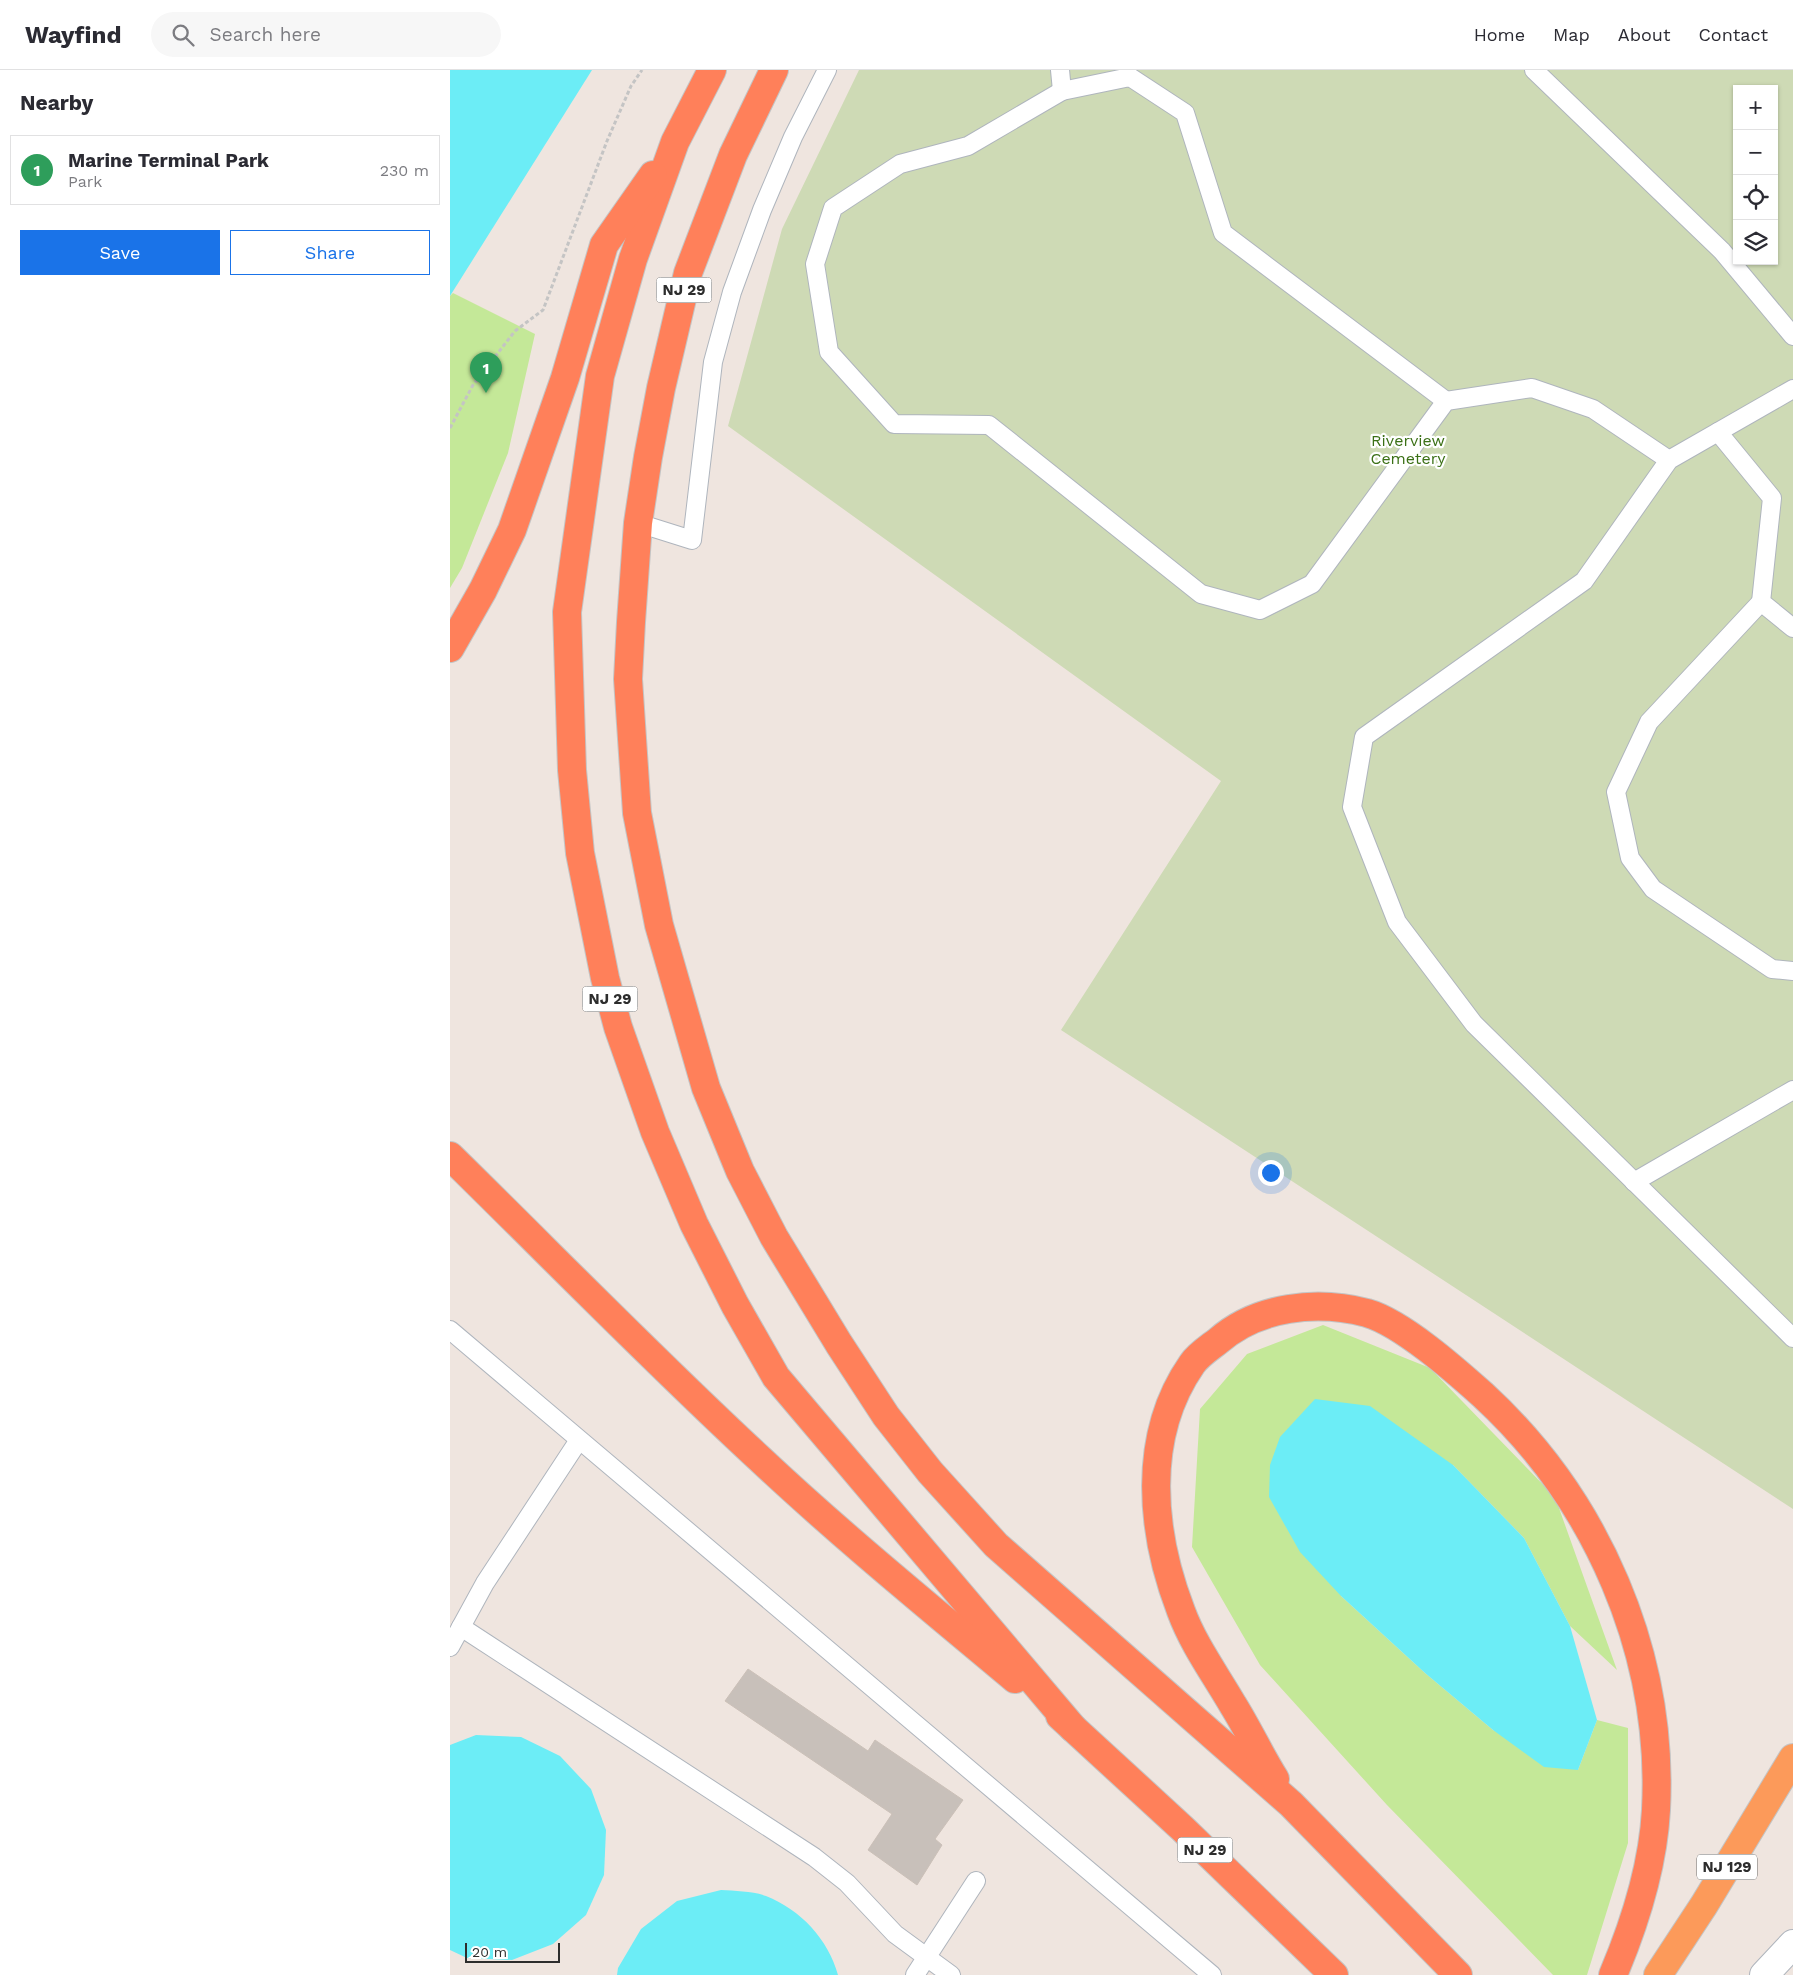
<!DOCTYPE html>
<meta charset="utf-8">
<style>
body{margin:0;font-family:"Work Sans",sans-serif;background:#f7f7f7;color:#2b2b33}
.controls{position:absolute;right:15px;top:15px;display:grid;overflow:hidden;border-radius:0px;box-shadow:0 1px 4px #0004}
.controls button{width:45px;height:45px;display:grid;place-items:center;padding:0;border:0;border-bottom:1px solid #e1e1e2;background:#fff;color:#2b2b33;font:25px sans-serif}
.scale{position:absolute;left:15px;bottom:12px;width:95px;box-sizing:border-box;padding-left:5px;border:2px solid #2d2d2d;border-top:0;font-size:14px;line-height:18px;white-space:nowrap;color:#2d2d2d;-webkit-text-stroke:4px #fff;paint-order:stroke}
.you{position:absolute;left:820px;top:1102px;width:18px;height:18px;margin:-12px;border:4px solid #fff;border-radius:50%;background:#1a73e8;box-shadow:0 0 0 8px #1a73e833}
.badge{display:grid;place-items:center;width:32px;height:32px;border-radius:50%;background:#1a73e8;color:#fff;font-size:16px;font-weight:700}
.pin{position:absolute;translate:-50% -41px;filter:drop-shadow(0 1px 2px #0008)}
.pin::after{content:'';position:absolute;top:26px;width:18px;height:15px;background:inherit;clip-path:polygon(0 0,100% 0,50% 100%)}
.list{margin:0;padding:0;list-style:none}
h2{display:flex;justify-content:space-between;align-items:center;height:65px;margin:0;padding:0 20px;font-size:21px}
h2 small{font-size:16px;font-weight:400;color:#7c7c81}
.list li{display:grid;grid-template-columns:32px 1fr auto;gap:15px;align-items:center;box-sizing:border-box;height:70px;margin:0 10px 10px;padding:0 10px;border:1px solid #e1e1e2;border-radius:0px}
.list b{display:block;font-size:19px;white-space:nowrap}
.list p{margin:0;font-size:16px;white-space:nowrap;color:#7c7c81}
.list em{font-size:16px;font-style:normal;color:#7c7c81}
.actions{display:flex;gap:10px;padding:15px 20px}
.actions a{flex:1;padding:11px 0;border:1px solid #1a73e8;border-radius:0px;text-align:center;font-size:18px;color:#1a73e8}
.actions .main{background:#1a73e8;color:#fff}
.icon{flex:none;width:28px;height:28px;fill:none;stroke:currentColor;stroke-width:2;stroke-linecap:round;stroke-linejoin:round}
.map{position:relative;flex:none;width:1343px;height:1905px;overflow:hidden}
header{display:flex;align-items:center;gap:30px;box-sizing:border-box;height:70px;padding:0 25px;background:#fff;border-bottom:1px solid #e1e1e2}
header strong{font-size:24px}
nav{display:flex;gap:28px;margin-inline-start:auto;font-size:18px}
.search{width:350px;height:45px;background:#f7f7f7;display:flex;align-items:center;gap:12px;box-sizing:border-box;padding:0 18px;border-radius:28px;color:#7c7c81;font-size:19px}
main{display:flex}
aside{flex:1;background:#fff}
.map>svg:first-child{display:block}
.green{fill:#c4e898}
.cemetery{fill:#cedab5;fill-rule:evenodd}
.water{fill:#6cedf6}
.building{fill:#c8c0ba;stroke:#cbc0b8}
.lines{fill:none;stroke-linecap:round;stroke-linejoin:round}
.service-casing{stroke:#afb5bd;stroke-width:20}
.tertiary-casing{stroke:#afb5bd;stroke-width:30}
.trunk-casing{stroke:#c4c4c4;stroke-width:30}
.motorway-casing{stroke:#c4c4c4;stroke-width:30}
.path{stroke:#c4c4c4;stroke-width:3;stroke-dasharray:4 2.5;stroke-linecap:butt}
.service{stroke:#fff;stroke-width:18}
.tertiary{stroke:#fff;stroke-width:28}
.trunk{stroke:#fc9a5a;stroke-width:28}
.motorway{stroke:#ff805a;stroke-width:28}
.labels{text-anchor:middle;stroke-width:4.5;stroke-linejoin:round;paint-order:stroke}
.shield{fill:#fff;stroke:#6c6c6c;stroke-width:1}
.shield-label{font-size:15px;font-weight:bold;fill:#2d2d2d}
.park-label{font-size:16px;fill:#3b7016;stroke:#fff}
</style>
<header>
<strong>Wayfind</strong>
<div class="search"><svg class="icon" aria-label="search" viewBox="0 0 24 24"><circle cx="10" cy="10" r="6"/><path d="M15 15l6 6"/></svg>Search here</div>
<nav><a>Home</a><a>Map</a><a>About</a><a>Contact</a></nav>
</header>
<main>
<aside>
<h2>Nearby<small></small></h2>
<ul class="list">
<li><span class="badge" style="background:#2e9e5b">1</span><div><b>Marine Terminal Park</b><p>Park</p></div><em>230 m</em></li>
</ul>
<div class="actions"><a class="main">Save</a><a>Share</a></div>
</aside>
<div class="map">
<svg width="1343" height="1905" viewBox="0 0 1343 1905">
<rect width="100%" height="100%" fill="#efe5df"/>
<g class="green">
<polygon points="3,223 85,264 58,383 12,498 0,518 0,226"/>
<polygon points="873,1255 980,1298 1105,1427 1167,1600 1120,1556 1074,1468 1003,1395 891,1526 975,1603 1043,1660 1128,1700 1147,1650 1178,1658 1178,1773 1137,1905 1103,1905 937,1735 810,1595 742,1477 750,1339 797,1284"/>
</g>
<path class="cemetery" d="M409,0H1343V1439L611,960L771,711L278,356L332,159ZM1287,19H1324V191H1287Z"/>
<g class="water">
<polygon points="0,0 142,0 0,226"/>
<polygon points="865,1329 920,1336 1003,1395 1074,1468 1120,1556 1147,1650 1128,1700 1094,1697 1043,1660 975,1603 891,1526 850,1482 819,1427 820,1395 830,1367"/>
<polygon points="26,1665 71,1667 110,1686 141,1719 156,1760 154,1805 136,1845 103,1874 62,1890 17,1888 0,1880 0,1675"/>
<path d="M271,1820C285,1821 303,1821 316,1826C351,1840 378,1869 388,1905H167L168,1898L191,1859L227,1831Z"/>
</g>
<polygon class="building" points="298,1599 418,1681 425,1670 513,1730 485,1769 492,1775 467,1815 418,1780 442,1744 275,1631"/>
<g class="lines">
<g class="service-casing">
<g id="service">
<polyline points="610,0 612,21 680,7 735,43 773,163 996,331"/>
<polyline points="1084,0 1272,181 1343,266"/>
<polyline points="612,21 518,76 450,94 383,138 365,194 379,282 444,354 539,355 751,524 810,540 862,514 996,331 1082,318 1143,339 1219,390"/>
<polyline points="1343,319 1219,390 1134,511 914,667 902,737 947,852 1024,954 1343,1268"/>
<polyline points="1268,362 1322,428 1311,532 1343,558"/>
<polyline points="188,453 242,470 263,292 282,222 312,140 343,67 377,0"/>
<polyline points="1311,532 1199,652 1166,722 1180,788 1203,819 1322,899 1343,901"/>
<polyline points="1184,1112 1343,1020"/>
<polyline points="0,1260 762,1905"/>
<polyline points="11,1557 364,1787 397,1813 445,1864 501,1905"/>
<polyline points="0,1577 35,1513 129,1370"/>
<polyline points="465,1905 526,1811"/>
</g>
</g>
<g class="tertiary-casing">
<polyline id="tertiary" points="1314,1905 1343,1874"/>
</g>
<g class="trunk-casing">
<polyline id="trunk" points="1208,1905 1254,1835 1343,1688"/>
</g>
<g class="motorway-casing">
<g id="motorway">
<polyline points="262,0 225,72 183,189 150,306 117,542 122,700 130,783 155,908 168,957 205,1062 244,1154 285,1235 326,1307 623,1658"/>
<polyline points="324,0 283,85 238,203 211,318 198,387 188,453 181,552 178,609 187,743 209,855 256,1018 290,1101 324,1167 389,1274 436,1346 480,1402 546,1475 841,1734 1008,1905"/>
<polyline points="0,578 33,520 62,460 115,308 154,175 203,105"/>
<path d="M0,1086C103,1187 204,1291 310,1389C392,1466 479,1537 565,1609"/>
<polyline points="610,1646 733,1759 884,1905"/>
<path d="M825,1709C810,1685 798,1659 783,1635C765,1604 743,1574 731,1541C701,1463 691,1367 742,1294C748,1285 759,1278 768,1271C808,1236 867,1230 917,1243C952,1253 1005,1300 1033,1325C1147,1430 1214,1583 1206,1740C1203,1797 1185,1853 1163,1905"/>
</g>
</g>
<polyline class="path" points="0,358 23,315 65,261 93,240 157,71 181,16 192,0"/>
<use href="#service" class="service"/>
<use href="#tertiary" class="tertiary"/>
<use href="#trunk" class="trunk"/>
<use href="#motorway" class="motorway"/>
</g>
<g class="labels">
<g class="shield">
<rect x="206.5" y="207.5" width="55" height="25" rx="4"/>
<rect x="132.5" y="916.5" width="55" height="25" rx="4"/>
<rect x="727.5" y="1767.5" width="55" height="25" rx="4"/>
<rect x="1247" y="1784.5" width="60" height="25" rx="4"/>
</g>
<g class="shield-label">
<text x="234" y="225">NJ 29</text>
<text x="160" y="934">NJ 29</text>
<text x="755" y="1785">NJ 29</text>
<text x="1277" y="1802">NJ 129</text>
</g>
<g class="park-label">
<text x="958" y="376">Riverview<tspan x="958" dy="18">Cemetery</tspan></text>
</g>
</g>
</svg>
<div class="controls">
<button>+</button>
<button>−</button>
<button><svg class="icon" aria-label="locate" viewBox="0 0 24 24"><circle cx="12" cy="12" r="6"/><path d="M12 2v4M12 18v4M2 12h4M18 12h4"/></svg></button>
<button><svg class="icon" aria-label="layers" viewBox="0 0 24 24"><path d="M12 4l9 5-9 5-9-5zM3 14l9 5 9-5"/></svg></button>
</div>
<div class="scale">20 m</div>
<div class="you"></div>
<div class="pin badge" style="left:36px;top:323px;background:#2e9e5b">1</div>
</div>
</main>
